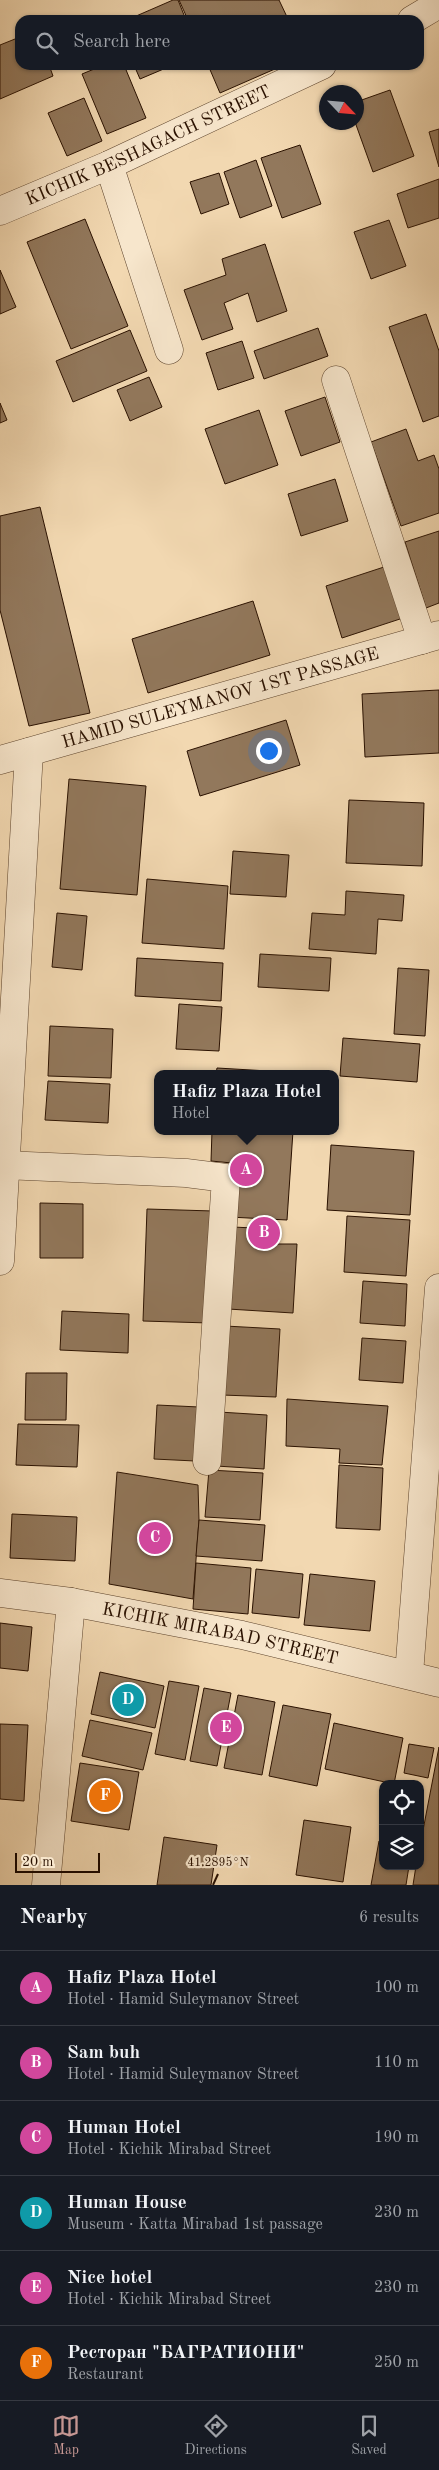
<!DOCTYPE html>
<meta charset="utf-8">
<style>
body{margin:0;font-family:"Old Standard TT",serif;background:#242831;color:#f1f3f6}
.controls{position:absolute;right:15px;bottom:15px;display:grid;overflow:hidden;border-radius:10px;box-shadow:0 1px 4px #0004}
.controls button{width:45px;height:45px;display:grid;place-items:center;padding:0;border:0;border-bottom:1px solid #363941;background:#171b24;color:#f1f3f6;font:25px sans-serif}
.compass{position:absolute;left:319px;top:85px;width:45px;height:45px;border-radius:50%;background:#171b24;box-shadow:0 1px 4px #0004;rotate:116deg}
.scale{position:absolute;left:15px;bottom:12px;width:85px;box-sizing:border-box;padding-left:5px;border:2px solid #2a1100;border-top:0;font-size:14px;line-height:18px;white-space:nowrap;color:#2a1100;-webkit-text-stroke:4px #f7e6cc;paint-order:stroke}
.you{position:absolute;left:268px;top:750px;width:18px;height:18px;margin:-12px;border:4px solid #fff;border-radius:50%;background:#1a73e8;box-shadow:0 0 0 8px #1a73e833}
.badge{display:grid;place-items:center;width:32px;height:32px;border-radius:50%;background:#c59692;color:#fff;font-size:16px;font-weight:700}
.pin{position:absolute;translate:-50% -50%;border:2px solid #fff;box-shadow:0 1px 5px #0006}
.popup{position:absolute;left:154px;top:1070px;width:185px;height:65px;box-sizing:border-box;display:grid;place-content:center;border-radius:10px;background:#171b24;filter:drop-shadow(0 1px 4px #0005);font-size:16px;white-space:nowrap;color:#9ea1a6}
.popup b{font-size:19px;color:#f1f3f6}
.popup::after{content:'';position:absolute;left:50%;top:100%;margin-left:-10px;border:10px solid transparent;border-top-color:#171b24}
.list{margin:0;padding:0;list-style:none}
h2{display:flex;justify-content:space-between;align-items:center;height:65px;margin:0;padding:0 20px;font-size:21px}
h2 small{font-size:16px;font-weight:400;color:#9ea1a6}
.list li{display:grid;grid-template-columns:32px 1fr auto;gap:15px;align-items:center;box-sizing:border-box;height:75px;padding:0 20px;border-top:1px solid #363941}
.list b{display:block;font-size:19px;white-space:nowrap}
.list p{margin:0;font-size:16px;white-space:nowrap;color:#9ea1a6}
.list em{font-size:16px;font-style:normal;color:#9ea1a6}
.icon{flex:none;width:28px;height:28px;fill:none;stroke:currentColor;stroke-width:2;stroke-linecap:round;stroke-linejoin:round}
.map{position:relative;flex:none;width:439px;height:1885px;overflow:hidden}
.search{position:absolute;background:#171b24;box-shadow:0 1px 4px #0004;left:15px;right:15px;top:15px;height:55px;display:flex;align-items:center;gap:12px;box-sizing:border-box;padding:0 18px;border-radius:15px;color:#9ea1a6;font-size:19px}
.sheet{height:515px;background:#171b24}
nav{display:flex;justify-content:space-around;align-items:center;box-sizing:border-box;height:70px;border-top:1px solid #363941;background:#171b24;font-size:14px;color:#9ea1a6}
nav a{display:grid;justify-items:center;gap:2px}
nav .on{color:#c59692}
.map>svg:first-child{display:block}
.building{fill:#92785c;stroke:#2a1100}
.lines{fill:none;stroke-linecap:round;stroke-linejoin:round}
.minor-casing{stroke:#5c432c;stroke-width:29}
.minor{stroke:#f7e6cc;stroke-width:28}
.ticks{fill:none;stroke:#2a1100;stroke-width:2}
.labels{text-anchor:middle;stroke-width:4.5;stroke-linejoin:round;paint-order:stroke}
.street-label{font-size:18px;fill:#2a1100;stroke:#f7e6cc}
.ticks-label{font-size:12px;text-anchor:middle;fill:#2a1100;stroke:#f7e6cc;stroke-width:4.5;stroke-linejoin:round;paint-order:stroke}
</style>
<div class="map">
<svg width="439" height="1885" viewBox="0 0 439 1885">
<rect width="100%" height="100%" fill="#f2d8b1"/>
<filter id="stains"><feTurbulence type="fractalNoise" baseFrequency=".004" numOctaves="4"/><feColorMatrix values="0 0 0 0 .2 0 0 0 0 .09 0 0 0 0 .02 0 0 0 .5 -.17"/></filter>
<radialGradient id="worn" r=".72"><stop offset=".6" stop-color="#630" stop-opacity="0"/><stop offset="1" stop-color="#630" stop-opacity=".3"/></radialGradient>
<g class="building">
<polygon points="173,0 178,0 186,20 127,20"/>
<polygon points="179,0 279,0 288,19 188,20"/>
<polygon points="20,37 20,65 49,65 53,76 0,99 0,45"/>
<polygon points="104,65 124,65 146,118 107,134 82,74"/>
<polygon points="134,65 173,65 140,79"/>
<polygon points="208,65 284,65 220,93"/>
<polygon points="390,90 414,156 373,172 355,122 356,102"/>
<polygon points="84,98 102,141 67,156 48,113"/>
<polygon points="439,129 439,167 429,132"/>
<polygon points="300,145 321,204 282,218 261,158"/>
<polygon points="256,160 272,206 240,218 224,172"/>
<polygon points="219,173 229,204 201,214 190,182"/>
<polygon points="439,179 439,218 408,228 397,194"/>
<polygon points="85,219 128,326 71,349 27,242"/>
<polygon points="389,220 406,266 371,279 354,232"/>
<polygon points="265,244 287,311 257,322 248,293 224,303 233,329 202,340 184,290 226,275 222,259"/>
<polygon points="0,270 16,307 0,314"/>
<polygon points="426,314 439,351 439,416 423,422 389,327"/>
<polygon points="318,328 328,356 264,379 254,351"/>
<polygon points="130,330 147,371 73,402 56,361"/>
<polygon points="242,341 254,378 218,390 206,353"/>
<polygon points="149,377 162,407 130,421 117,390"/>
<polygon points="325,397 340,442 301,456 285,411"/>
<polygon points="0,403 7,420 0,423"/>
<polygon points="259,410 278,465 225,484 205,429"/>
<polygon points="406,429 418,461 434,455 439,469 439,513 401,526 371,442"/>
<polygon points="335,479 348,521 301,536 288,494"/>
<polygon points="40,507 90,713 29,726 0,610 0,516"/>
<polygon points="439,531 439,603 426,608 405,542"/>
<polygon points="387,566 403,618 342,638 326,586"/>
<polygon points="253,601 270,655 148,693 132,639"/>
<polygon points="439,690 439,753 365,757 362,694"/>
<polygon points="286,720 300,765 200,796 187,751"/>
<polygon points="69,779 146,786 137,895 60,889"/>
<polygon points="349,800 424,803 422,866 346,863"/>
<polygon points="233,851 289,855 286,897 230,894"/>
<polygon points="147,879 228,886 224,949 142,943"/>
<polygon points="346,891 404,895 402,921 378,919 376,954 309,949 312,913 345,915"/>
<polygon points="57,913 87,916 82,970 52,967"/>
<polygon points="260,954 331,958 329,991 258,987"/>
<polygon points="137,958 223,963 221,1001 135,996"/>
<polygon points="398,968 429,970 425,1036 394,1034"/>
<polygon points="179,1004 222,1007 219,1051 176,1049"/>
<polygon points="50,1026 113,1029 111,1078 48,1076"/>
<polygon points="343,1038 420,1044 417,1082 340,1076"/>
<polygon points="217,1068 268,1071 268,1074 216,1074"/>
<polygon points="48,1081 110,1084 108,1123 45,1120"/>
<polygon points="212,1131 293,1131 287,1220 229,1217 232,1163 211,1161"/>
<polygon points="331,1145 414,1151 410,1215 327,1210"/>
<polygon points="40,1203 83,1204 83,1258 40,1258"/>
<polygon points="147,1209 213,1211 209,1323 143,1321"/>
<polygon points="347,1216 410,1220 406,1276 344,1272"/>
<polygon points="233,1227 273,1229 272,1244 297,1244 293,1313 228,1309"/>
<polygon points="363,1281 407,1284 405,1326 360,1323"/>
<polygon points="62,1311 129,1314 128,1353 60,1350"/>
<polygon points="225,1326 280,1329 276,1397 222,1395"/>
<polygon points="362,1338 406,1341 403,1383 359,1380"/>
<polygon points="26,1373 67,1373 66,1420 25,1420"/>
<polygon points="287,1399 388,1406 382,1465 339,1463 340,1449 286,1446"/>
<polygon points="157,1405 199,1407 195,1461 154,1459"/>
<polygon points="219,1412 267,1415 264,1469 216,1466"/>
<polygon points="18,1424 79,1425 77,1467 16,1465"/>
<polygon points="339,1465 383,1468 380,1530 336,1528"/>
<polygon points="209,1470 263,1473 260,1520 205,1517"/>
<polygon points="117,1472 198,1485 199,1520 193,1599 109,1584"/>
<polygon points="12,1514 77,1517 75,1561 10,1558"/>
<polygon points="199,1520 265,1525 262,1561 196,1556"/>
<polygon points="196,1563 251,1568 248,1614 193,1609"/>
<polygon points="256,1569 303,1574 299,1618 252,1613"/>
<polygon points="310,1574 375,1581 370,1631 304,1625"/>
<polygon points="0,1623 32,1627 28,1671 0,1668"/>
<polygon points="100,1672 164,1686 155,1728 91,1714"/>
<polygon points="169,1681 199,1686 185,1760 155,1754"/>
<polygon points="204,1688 231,1693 217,1766 190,1761"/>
<polygon points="238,1695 275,1702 262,1775 224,1768"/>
<polygon points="283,1705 331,1714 317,1786 269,1776"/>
<polygon points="90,1720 152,1733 143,1770 82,1756"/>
<polygon points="334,1723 403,1738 394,1784 325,1769"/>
<polygon points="0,1724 28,1725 24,1801 0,1799"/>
<polygon points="409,1744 434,1748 428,1778 404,1773"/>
<polygon points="439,1747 439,1885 413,1885 416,1866 420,1866 420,1846"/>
<polygon points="80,1763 139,1772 129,1830 71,1821"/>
<polygon points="304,1820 351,1827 343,1882 296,1875"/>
<polygon points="164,1837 217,1845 211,1885 157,1885"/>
<polygon points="379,1841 383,1841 383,1866 409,1866 406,1885 371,1885"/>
</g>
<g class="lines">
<g class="minor-casing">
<g id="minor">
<polyline points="412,20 439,4"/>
<polyline points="109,165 169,350"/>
<path id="s1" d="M0,211L109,165L322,65"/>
<polyline points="336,380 422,640"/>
<path id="s2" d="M0,760L439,635"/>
<polyline points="4,1165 186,1173 226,1178 207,1461"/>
<polyline points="0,1261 29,752"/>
<path id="s3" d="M0,1593L71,1602L242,1635L439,1683"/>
<polyline points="409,1674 439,1288"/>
<polyline points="46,1885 71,1602"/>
</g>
</g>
<use href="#minor" class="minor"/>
</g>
<path class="ticks" d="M213,1885L218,1874"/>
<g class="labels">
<g class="street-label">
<text dy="6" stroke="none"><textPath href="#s1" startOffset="162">KICHIK BESHAGACH STREET</textPath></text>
<text dy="6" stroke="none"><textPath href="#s2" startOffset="229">HAMID SULEYMANOV 1ST PASSAGE</textPath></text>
<text dy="6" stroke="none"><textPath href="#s3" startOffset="224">KICHIK MIRABAD STREET</textPath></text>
</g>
</g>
<g class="ticks-label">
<text x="218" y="1866">41.2895°N</text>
</g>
<rect width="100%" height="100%" filter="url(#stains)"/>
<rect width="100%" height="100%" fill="url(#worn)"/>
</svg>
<div class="controls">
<button><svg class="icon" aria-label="locate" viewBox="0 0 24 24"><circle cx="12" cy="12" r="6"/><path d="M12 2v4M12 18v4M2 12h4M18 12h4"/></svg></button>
<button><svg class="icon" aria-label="layers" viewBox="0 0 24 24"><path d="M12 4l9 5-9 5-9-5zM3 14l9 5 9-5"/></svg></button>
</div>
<svg class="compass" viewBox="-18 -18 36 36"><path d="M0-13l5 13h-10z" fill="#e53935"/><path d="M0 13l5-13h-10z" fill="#9ea1a6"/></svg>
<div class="scale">20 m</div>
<div class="you"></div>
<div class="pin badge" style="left:246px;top:1170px;background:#d1479c">A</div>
<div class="popup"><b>Hafiz Plaza Hotel</b>Hotel</div>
<div class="pin badge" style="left:264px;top:1233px;background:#d1479c">B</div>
<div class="pin badge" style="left:155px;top:1538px;background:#d1479c">C</div>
<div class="pin badge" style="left:128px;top:1700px;background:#0f9aa8">D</div>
<div class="pin badge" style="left:226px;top:1728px;background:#d1479c">E</div>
<div class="pin badge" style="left:105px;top:1796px;background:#e8710a">F</div>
<div class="search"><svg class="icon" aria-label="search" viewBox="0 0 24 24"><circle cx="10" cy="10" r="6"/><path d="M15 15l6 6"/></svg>Search here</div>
</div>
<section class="sheet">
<h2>Nearby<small>6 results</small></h2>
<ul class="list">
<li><span class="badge" style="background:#d1479c">A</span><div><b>Hafiz Plaza Hotel</b><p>Hotel · Hamid Suleymanov Street</p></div><em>100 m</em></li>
<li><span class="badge" style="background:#d1479c">B</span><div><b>Sam buh</b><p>Hotel · Hamid Suleymanov Street</p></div><em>110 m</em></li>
<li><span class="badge" style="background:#d1479c">C</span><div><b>Human Hotel</b><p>Hotel · Kichik Mirabad Street</p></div><em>190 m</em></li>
<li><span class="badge" style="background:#0f9aa8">D</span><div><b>Human House</b><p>Museum · Katta Mirabad 1st passage</p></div><em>230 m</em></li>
<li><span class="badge" style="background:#d1479c">E</span><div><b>Nice hotel</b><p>Hotel · Kichik Mirabad Street</p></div><em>230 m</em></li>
<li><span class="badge" style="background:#e8710a">F</span><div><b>Ресторан &quot;БАГРАТИОНИ&quot;</b><p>Restaurant</p></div><em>250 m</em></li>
</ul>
</section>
<nav>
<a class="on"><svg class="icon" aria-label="map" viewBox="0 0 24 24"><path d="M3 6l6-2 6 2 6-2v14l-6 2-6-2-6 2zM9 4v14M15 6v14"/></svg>Map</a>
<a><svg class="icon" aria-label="directions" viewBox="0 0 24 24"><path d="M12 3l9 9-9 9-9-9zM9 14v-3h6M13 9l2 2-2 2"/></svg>Directions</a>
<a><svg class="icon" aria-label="saved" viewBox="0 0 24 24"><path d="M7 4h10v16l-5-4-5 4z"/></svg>Saved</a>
</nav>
